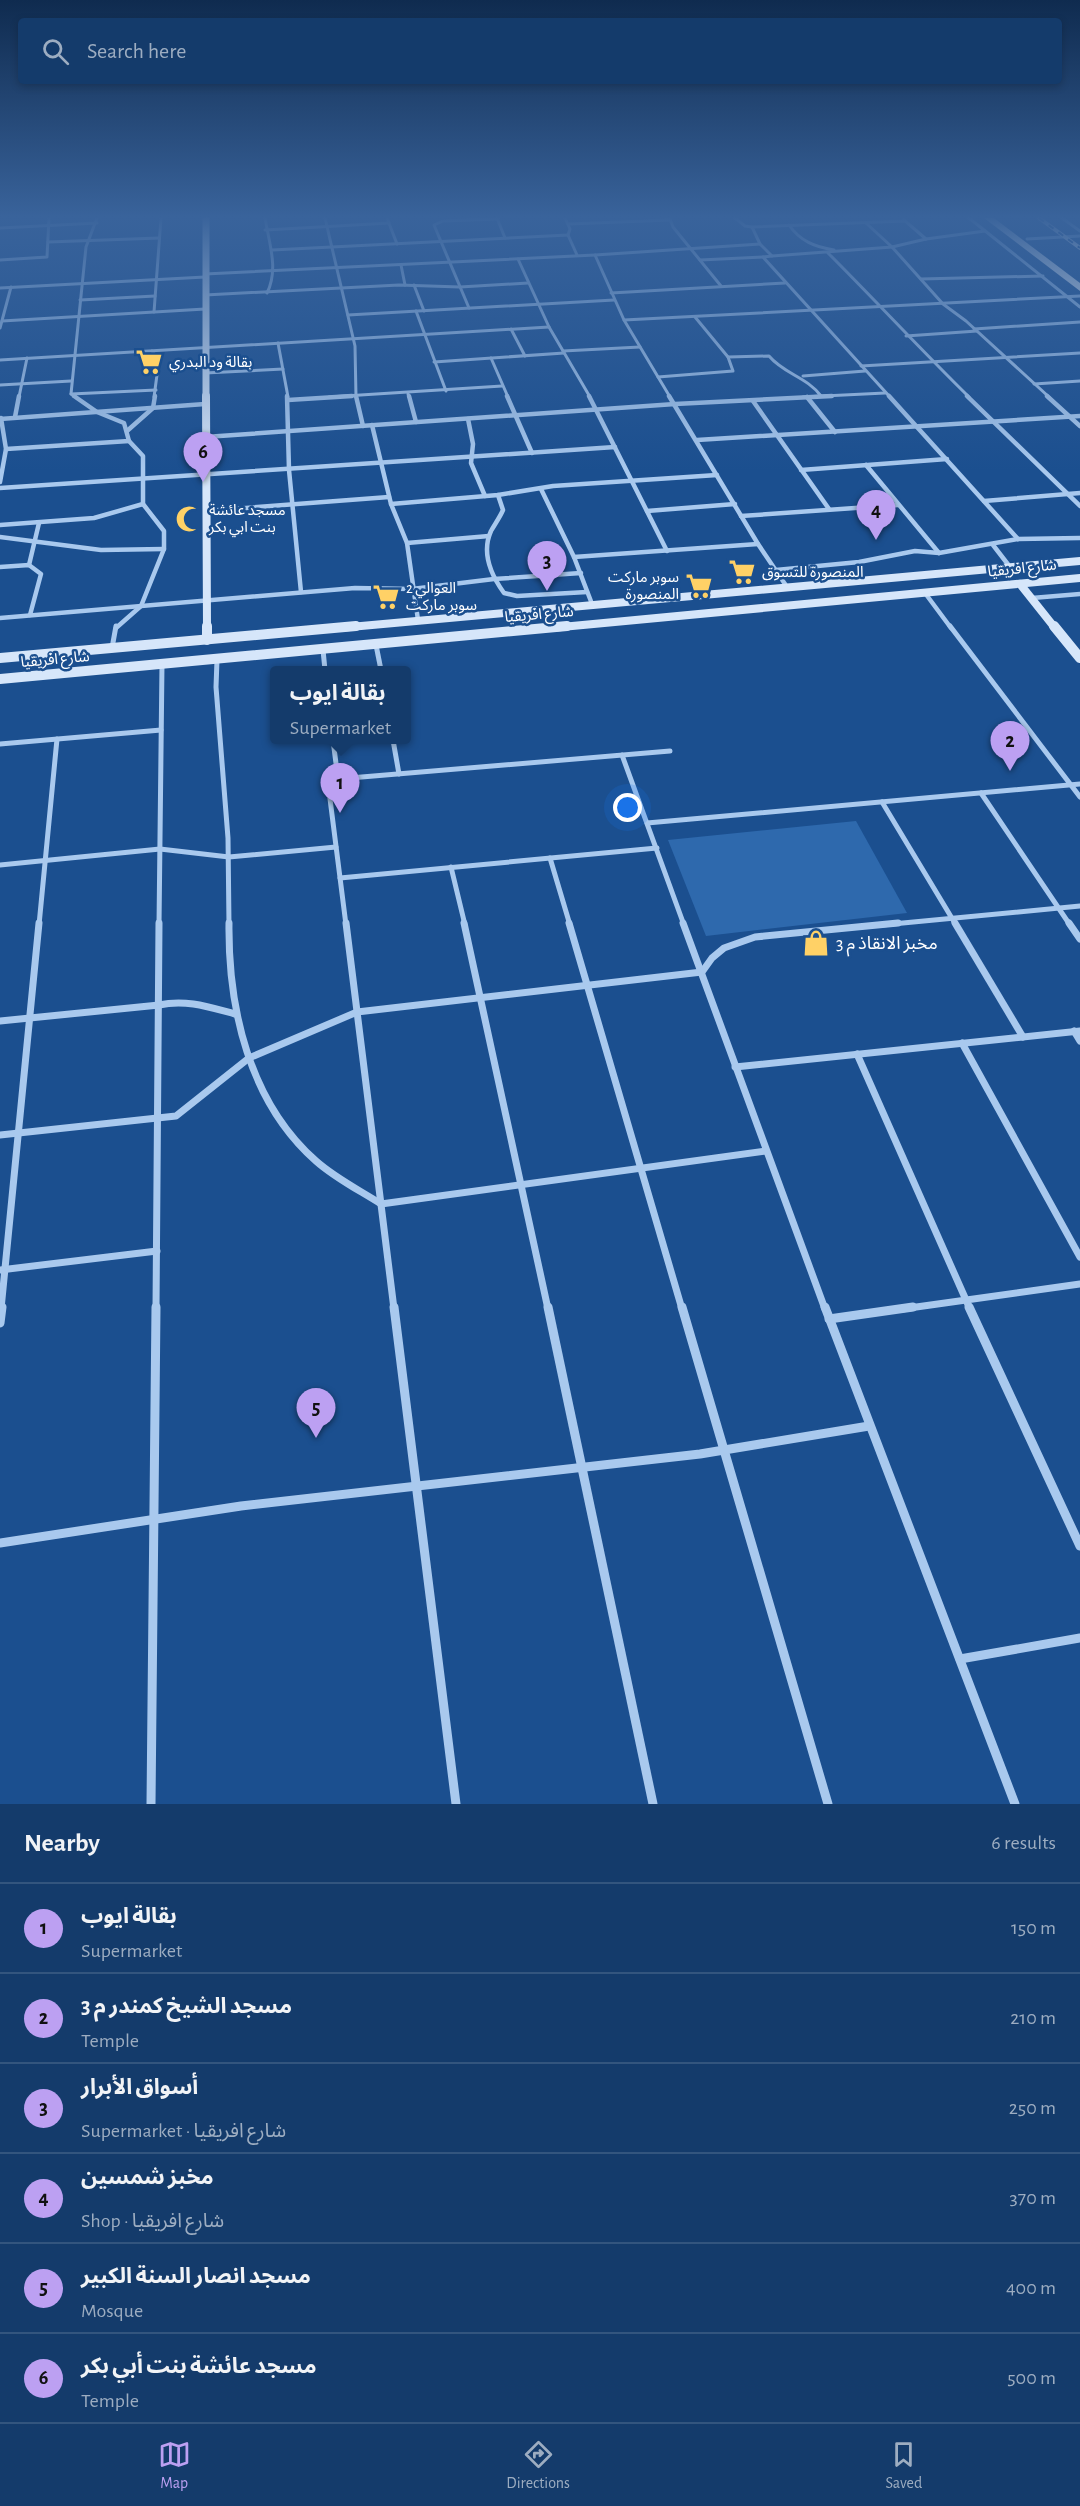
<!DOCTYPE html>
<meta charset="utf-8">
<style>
body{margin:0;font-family:"Alegreya Sans","Noto Sans Arabic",sans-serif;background:#214673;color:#f1f3f6}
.you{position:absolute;left:628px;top:808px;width:21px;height:21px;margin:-15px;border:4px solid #fff;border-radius:50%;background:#1a73e8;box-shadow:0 0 0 9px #1a73e833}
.badge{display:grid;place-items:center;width:39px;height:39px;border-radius:50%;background:#bca0f2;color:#111;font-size:20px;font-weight:700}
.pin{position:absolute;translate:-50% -50px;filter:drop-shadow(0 2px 3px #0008)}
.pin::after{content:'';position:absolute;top:32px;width:21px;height:18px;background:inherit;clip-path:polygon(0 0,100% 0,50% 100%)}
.popup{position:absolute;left:270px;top:666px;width:141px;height:78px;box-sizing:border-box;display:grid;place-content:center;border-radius:6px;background:#143b6b;filter:drop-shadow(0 2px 4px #0005);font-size:20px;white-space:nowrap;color:#9dadc1}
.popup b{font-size:22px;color:#f1f3f6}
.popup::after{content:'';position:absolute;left:50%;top:100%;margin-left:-12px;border:12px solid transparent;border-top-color:#143b6b}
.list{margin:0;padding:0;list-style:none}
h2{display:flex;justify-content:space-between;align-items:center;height:78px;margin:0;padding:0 24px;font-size:26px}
h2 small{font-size:20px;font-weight:400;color:#9dadc1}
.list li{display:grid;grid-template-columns:39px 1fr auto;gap:18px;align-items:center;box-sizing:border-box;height:90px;padding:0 24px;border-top:2px solid #33557e}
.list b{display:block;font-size:22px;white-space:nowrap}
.list p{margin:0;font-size:20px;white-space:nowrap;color:#9dadc1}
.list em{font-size:20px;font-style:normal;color:#9dadc1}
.icon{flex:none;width:33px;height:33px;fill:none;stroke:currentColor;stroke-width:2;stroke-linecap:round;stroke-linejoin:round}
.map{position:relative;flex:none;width:1080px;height:1804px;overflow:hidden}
.search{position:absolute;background:#143b6b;box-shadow:0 3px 9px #0003;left:18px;right:18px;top:18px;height:66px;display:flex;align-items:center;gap:15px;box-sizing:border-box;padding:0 21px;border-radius:6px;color:#9dadc1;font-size:22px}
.sheet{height:618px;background:#143b6b}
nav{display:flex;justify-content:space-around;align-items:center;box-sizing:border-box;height:84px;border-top:2px solid #33557e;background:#143b6b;font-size:16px;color:#9dadc1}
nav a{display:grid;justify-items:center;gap:3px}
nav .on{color:#bca0f2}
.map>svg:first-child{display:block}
.green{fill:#2e69ad}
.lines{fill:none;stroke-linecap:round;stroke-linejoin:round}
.street-far4{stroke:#a9c9ee;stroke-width:3}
.street-far3{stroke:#a9c9ee;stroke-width:4.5}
.street-far2{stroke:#a9c9ee;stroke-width:5}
.street-far1{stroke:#a9c9ee;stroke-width:7}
.street{stroke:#a9c9ee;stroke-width:9}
.secondary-far2{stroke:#d6e6fa;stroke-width:7}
.secondary-far1{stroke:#d6e6fa;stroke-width:8}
.secondary{stroke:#d6e6fa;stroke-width:10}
.highway{fill:#fff;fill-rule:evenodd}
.rail-casing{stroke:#fff;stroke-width:4}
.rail{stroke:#1b4f8f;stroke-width:2;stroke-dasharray:6;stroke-linecap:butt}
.labels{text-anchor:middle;stroke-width:5;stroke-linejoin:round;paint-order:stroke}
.far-poi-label{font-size:15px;fill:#fff;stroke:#1b4f8f;text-anchor:start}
.far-street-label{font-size:15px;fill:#fff;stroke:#1b4f8f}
.poi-label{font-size:18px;fill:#fff;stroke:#1b4f8f;text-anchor:start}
</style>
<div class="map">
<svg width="1080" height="1804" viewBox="0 0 1080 1804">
<rect width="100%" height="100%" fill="#1b4f8f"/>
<polygon class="green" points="856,821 907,913 706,936 668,840"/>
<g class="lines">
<g class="street-far4">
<path d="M265,218C269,243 279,269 267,293"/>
<polyline points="325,218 355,346 356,397"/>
<polyline points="387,218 397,244"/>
<polyline points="497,218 505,238"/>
<polyline points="565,218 570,229 568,235 577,255"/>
<polyline points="735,218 745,226 752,227 905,221"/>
<polyline points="969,218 1080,307"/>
<polyline points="1062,218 1080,231"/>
<polyline points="670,219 673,227 721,286"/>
<polyline points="904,220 926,239"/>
<polyline points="866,223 892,247 943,304 966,321 1049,397"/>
<polyline points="568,224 670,220"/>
<path d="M789,225C800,241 815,247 834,250"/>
<polyline points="752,227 760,244 772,256 763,257 890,397"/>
<polyline points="0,228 97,223"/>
<polyline points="265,230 389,223"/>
<polyline points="1027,239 1080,236"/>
<polyline points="48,242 159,238"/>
<polyline points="272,250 568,235"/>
<path d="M828,253C876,301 921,350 969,397"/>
<polyline points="595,255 624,320 670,397"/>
<polyline points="772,256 892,247 926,239 985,231"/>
<polyline points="518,259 549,327 590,397"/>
<polyline points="0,260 47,257 49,218"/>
<polyline points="700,260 763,257"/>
<polyline points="401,265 405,285"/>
<polyline points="205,274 595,255 760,244"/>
<polyline points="921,279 1043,276"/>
<polyline points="414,285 424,311"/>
<polyline points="0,288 205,277"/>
<polyline points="611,293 785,283"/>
<polyline points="205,295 399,285 460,287 528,283"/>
<polyline points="80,300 155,296"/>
<polyline points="469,308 434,225 443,221 498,219"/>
<polyline points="416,311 446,391"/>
<polyline points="154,312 161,218"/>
<polyline points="348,315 614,300"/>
<polyline points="624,320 1080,296"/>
<polyline points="2,321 205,309"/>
<polyline points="0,328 11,287"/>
<polyline points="511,329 525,356"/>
<polyline points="974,329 1080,322"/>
<polyline points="906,336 977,331"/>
<polyline points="278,343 288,397"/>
<polyline points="152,351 159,360 154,397"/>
<polyline points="563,351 640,347"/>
<path d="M728,357L769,356C784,374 807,377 821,396"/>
<polyline points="491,358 508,397"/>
<polyline points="0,360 549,327"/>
<polyline points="434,362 564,353"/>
<polyline points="861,366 1080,353"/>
<polyline points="205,373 283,369"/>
<polyline points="803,376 865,371"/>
<polyline points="658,377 733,371 728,357 695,317"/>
<polyline points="1034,384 1080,381"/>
<polyline points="0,385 71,381"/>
<polyline points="71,394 156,390"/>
<polyline points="408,394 409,397"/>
<polyline points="19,397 27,358"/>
<polyline points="76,397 71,394 86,247 97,218"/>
<polyline points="329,397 502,386"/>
<polyline points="803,397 885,393"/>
</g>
<g class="street-far3">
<polyline points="74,396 97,412 124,423 129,441 143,456 143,504 164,531 164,549 141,606 116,628"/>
<polyline points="287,396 289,470 301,592"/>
<polyline points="356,396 363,426"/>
<polyline points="409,396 416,422"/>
<polyline points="507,396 532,453"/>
<polyline points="589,396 667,551"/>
<polyline points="669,396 758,544 787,587"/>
<polyline points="889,396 1018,539"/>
<polyline points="967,396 1080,506"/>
<polyline points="1047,396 1080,426"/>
<polyline points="807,397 835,432"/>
<polyline points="288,400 352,396"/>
<polyline points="753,401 829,509"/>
<polyline points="15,417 19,396"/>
<polyline points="0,419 205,404"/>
<polyline points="468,419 473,444 471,463 485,496"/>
<polyline points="372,425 391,504 407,543 418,620"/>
<polyline points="127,431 153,408 155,396"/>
<polyline points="205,437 675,404 832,396"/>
<polyline points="697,440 1080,416"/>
<polyline points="6,449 129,441"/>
<polyline points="866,465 939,553"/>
<polyline points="801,470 947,459"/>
<polyline points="0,482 6,449 1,418"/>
<polyline points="0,488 615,447"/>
<polyline points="541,489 574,557 592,604"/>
<path d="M498,495L503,510C500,517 495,524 491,531C481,553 491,575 504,593L517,596L587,592"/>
<polyline points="984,501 1080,493"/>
<polyline points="391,504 498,495 553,486 717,475"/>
<polyline points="206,511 389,497"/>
<polyline points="647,511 735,504"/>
<polyline points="741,516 898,505"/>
<polyline points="0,525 94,518 143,504"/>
<polyline points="0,537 101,550 164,549"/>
<polyline points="407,543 489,536"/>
<polyline points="993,545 1010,567"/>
<polyline points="574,557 758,544"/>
<polyline points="29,565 39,523"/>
<polyline points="0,567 29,565 41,574 30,615"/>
<polyline points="776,570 859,562 915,551 939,553 1018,539 1080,538"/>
<polyline points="925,593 951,628"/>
<polyline points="1032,598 1080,594"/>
<polyline points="0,618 355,588 412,589 494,579 581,573"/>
</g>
<g class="street-far2">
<polyline points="950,626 1080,797"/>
<polyline points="376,645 381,670"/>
<polyline points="112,648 116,626"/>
<polyline points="323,650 325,670"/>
<polyline points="217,660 216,687 228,838 229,925"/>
<polyline points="333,740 338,779"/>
<polyline points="393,740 399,774"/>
<polyline points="0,744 161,730"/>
<polyline points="622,755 684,925"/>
<polyline points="981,793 1070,925"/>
<polyline points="882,802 956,925"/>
<polyline points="647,823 1080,784"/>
<polyline points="550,858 570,925"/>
<polyline points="0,865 160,849 229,857 336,847"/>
<polyline points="451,867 465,925"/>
<polyline points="340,878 657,848"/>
<polyline points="39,925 57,739"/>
<polyline points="159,925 162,664"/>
<polyline points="346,925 328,783 338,779 670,751"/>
<polyline points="882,925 1080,906"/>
</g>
<g class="street-far1">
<path d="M229,923C228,1008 249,1102 316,1161C335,1178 359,1190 381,1204L766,1151"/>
<polyline points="346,923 394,1309"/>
<polyline points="464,923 548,1309"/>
<polyline points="569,923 682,1309"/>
<polyline points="683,923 825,1309"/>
<polyline points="955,923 1023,1037"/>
<polyline points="1069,923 1080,939"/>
<path d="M0,1021L159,1005C186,999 209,1007 235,1014"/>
<polyline points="1074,1031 1080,1041"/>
<polyline points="962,1043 1080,1257"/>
<polyline points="857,1054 970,1309"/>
<polyline points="735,1067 1080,1031"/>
<polyline points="0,1135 176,1116 249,1058 357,1012 702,972 712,958 724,948 755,937 898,923"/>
<polyline points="0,1270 157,1251"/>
<polyline points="1,1309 39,923"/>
<polyline points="156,1309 159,923"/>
<polyline points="902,1309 1080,1284"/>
</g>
<g class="street">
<polyline points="394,1307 456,1804"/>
<polyline points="548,1307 653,1804"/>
<polyline points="682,1307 828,1804"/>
<polyline points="825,1307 1015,1804"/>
<polyline points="969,1307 1080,1546"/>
<polyline points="829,1319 913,1307"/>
<polyline points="0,1323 2,1307"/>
<polyline points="0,1543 241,1506 700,1454 869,1426"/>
<polyline points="960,1659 1080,1638"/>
<polyline points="151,1804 156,1307"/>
</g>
<polyline class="secondary-far2" points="206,218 206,397"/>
<g class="secondary-far1">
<polyline points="206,396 207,628"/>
<polyline points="1020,584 1055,628"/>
<polyline points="339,628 1080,561"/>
<polyline points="551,628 1080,578"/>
</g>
<g class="secondary">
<polyline points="207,626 207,640"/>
<polyline points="1054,626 1080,658"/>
<polyline points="0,658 356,626"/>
<polyline points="0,679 567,626"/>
</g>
<polygon class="highway" points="984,218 994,218 1080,283 1080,291"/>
<g class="rail-casing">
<polyline id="rail" points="1039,218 1080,248"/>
</g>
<use href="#rail" class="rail"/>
</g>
<linearGradient id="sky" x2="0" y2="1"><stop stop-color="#0f2b4f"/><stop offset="0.46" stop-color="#39639b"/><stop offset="1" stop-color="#39639b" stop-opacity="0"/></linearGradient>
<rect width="1080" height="471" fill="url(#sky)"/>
<defs>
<g id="supermarket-bare" transform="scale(2.07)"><path d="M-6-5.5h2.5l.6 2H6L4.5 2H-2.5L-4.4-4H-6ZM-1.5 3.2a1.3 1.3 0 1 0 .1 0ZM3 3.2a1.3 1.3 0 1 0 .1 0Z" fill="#ffd166" stroke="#1b4f8f" stroke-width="2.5" paint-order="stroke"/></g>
<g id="mosque-bare" transform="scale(2.07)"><path d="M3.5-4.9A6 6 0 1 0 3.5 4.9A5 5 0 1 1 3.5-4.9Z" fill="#ffd166" stroke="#1b4f8f" stroke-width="2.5" paint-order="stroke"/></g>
<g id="shop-bare" transform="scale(2.07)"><path d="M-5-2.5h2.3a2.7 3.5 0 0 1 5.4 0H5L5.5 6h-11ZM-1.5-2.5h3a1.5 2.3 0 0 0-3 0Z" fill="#ffd166" stroke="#1b4f8f" stroke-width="2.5" paint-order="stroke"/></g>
</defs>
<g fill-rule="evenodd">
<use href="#supermarket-bare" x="149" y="362"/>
<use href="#mosque-bare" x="189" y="519"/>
<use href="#supermarket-bare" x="742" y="572"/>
<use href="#supermarket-bare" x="699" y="586"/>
<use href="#supermarket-bare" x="386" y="597"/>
<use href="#shop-bare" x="816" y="943"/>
</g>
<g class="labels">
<g class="far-poi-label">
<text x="169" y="367">بقالة ود البدري</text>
<text x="209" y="515">مسجد عائشة<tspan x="209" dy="17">بنت ابي بكر</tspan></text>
<text x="762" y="577">المنصورة للتسوق</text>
<text x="679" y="582" text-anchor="end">سوبر ماركت<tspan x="679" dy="17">المنصورة</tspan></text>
<text x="406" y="593">العوالي 2<tspan x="406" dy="17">سوبر ماركت</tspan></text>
</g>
<g class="far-street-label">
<text transform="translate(1022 568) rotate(-6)" y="5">شارع افريقيا</text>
<text transform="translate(539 614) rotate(-5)" y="5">شارع افريقيا</text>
<text transform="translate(55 659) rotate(-5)" y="5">شارع افريقيا</text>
</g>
<g class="poi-label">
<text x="836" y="949">مخبز الانقاذ م 3</text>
</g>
</g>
</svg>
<div class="you"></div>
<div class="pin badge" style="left:340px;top:813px">1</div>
<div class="popup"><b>بقالة ايوب</b>Supermarket</div>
<div class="pin badge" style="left:1010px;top:771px">2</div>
<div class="pin badge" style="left:547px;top:591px">3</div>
<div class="pin badge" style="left:876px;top:540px">4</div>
<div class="pin badge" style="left:316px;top:1438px">5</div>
<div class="pin badge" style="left:203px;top:482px">6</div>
<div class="search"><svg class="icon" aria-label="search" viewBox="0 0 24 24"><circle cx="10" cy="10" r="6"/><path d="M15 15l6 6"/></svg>Search here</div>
</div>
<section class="sheet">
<h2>Nearby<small>6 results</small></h2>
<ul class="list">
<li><span class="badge">1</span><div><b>بقالة ايوب</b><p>Supermarket</p></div><em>150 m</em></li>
<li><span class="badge">2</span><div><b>مسجد الشيخ كمندر م 3</b><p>Temple</p></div><em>210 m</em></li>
<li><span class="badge">3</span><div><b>أسواق الأبرار</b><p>Supermarket · شارع افريقيا</p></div><em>250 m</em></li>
<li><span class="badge">4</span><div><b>مخبز شمسين</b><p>Shop · شارع افريقيا</p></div><em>370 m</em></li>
<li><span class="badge">5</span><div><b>مسجد انصار السنة الكبير</b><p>Mosque</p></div><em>400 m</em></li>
<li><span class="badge">6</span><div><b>مسجد عائشة بنت أبي بكر</b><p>Temple</p></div><em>500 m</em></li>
</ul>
</section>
<nav>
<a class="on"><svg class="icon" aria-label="map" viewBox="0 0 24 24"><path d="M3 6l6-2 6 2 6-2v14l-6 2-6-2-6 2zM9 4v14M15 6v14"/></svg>Map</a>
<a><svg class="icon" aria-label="directions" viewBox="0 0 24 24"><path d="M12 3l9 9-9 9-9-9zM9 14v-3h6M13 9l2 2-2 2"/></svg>Directions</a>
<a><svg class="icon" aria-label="saved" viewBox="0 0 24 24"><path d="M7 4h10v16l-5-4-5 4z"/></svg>Saved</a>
</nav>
